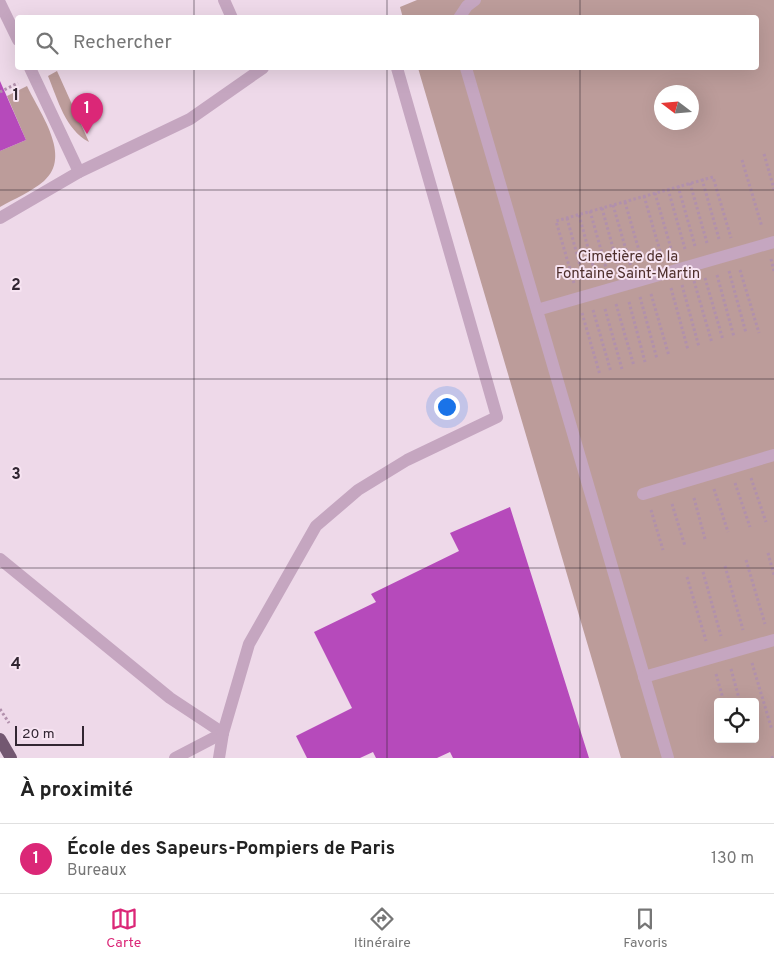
<!DOCTYPE html>
<html lang="fr">
<meta charset="utf-8">
<style>
body{margin:0;font-family:Overpass,sans-serif;background:#f6f6f6;color:#222}
.controls{position:absolute;right:15px;bottom:15px;display:grid;overflow:hidden;border-radius:5px;box-shadow:0 5px 20px #0002}
.controls button{width:45px;height:45px;display:grid;place-items:center;padding:0;border:0;border-bottom:1px solid #e0e0e0;background:#fff;color:#222;font:25px sans-serif}
.compass{position:absolute;left:654px;top:85px;width:45px;height:45px;border-radius:50%;background:#fff;box-shadow:0 5px 20px #0002;rotate:286deg}
.scale{position:absolute;left:15px;bottom:12px;width:69px;box-sizing:border-box;padding-left:5px;border:2px solid #322632;border-top:0;font-size:14px;line-height:18px;white-space:nowrap;color:#322632;-webkit-text-stroke:4px #f7e4f2;paint-order:stroke}
.you{position:absolute;left:446px;top:406px;width:18px;height:18px;margin:-12px;border:4px solid #fff;border-radius:50%;background:#1a73e8;box-shadow:0 0 0 8px #1a73e833}
.badge{display:grid;place-items:center;width:32px;height:32px;border-radius:50%;background:#db2777;color:#fff;font-size:16px;font-weight:700}
.pin{position:absolute;translate:-50% -41px;filter:drop-shadow(0 1px 2px #0008)}
.pin::after{content:'';position:absolute;top:26px;width:18px;height:15px;background:inherit;clip-path:polygon(0 0,100% 0,50% 100%)}
.list{margin:0;padding:0;list-style:none}
h2{display:flex;justify-content:space-between;align-items:center;height:65px;margin:0;padding:0 20px;font-size:21px}
h2 small{font-size:16px;font-weight:400;color:#767676}
.list li{display:grid;grid-template-columns:32px 1fr auto;gap:15px;align-items:center;box-sizing:border-box;height:70px;padding:0 20px;border-top:1px solid #e0e0e0}
.list b{display:block;font-size:19px;white-space:nowrap}
.list p{margin:0;font-size:16px;white-space:nowrap;color:#767676}
.list em{font-size:16px;font-style:normal;color:#767676}
.icon{flex:none;width:28px;height:28px;fill:none;stroke:currentColor;stroke-width:2;stroke-linecap:round;stroke-linejoin:round}
.map{position:relative;flex:none;width:774px;height:758px;overflow:hidden}
.search{position:absolute;background:#fff;box-shadow:0 5px 20px #0002;left:15px;right:15px;top:15px;height:55px;display:flex;align-items:center;gap:12px;box-sizing:border-box;padding:0 18px;border-radius:5px;color:#767676;font-size:19px}
.sheet{height:135px;background:#fff}
nav{display:flex;justify-content:space-around;align-items:center;box-sizing:border-box;height:70px;border-top:1px solid #e0e0e0;background:#fff;font-size:14px;color:#767676}
nav a{display:grid;justify-items:center;gap:2px}
nav .on{color:#db2777}
.map>svg:first-child{display:block}
.green{fill:#bc9c9a;fill-rule:evenodd}
.building{fill:#b64abb}
.lines{fill:none;stroke-linecap:round;stroke-linejoin:round}
.path{stroke:#b190ac;stroke-width:3;stroke-dasharray:2.5 2.5;stroke-linecap:butt}
.minor{stroke:#c5a6c0;stroke-width:12}
.major{stroke:#735871;stroke-width:12}
.grid{fill:none;stroke:#322632;stroke-width:1;stroke-opacity:0.55}
.labels{text-anchor:middle;stroke-width:4;stroke-linejoin:round;paint-order:stroke}
.park-label{font-size:15px;fill:#4e2f2c;stroke:#f7e4f2}
.grid-label{font-size:16px;text-anchor:middle;font-weight:bold;fill:#322632;stroke:#f7e4f2;stroke-width:4;stroke-linejoin:round;paint-order:stroke}
</style>
<div class="map">
<svg width="774" height="758" viewBox="0 0 774 758">
<rect width="100%" height="100%" fill="#eed9e9"/>
<g class="green">
<path d="M417,0H774V758H621L418,68H756V18H403L400,7ZM662,92H692V122H662ZM718,702H755V739H718Z"/>
<path d="M57,71L89,142C65,129 58,100 48,76Z"/>
<path d="M27,86C39,112 73,156 44,181C31,192 14,199 0,207V151L26,140L7,96Z"/>
</g>
<g class="building">
<polygon points="0,81 26,140 0,151"/>
<polygon points="510,507 589,758 453,758 450,752 437,758 376,758 373,752 360,758 307,758 296,736 352,708 314,632 376,602 371,594 459,551 450,533"/>
</g>
<g class="lines">
<g class="path">
<polyline points="0,92 18,83"/>
<polyline points="764,154 774,189"/>
<polyline points="742,160 762,227"/>
<polyline points="702,179 719,239"/>
<polyline points="690,183 707,243"/>
<polyline points="678,186 695,246"/>
<polyline points="668,189 685,249"/>
<polyline points="655,193 672,252"/>
<polyline points="644,196 662,258"/>
<polyline points="625,202 642,261"/>
<polyline points="613,205 631,267"/>
<polyline points="602,208 619,270"/>
<polyline points="590,211 607,271"/>
<polyline points="579,215 596,277"/>
<polyline points="567,218 584,280"/>
<polyline points="771,259 774,271"/>
<polyline points="740,270 759,333"/>
<polyline points="729,271 746,333"/>
<polyline points="717,275 734,337"/>
<polyline points="705,278 723,340"/>
<polyline points="694,281 712,343"/>
<polyline points="574,283 556,221 713,177 731,238"/>
<polyline points="682,285 699,347"/>
<polyline points="671,288 688,350"/>
<polyline points="651,294 669,356"/>
<polyline points="640,297 657,359"/>
<polyline points="629,302 645,362"/>
<polyline points="616,304 634,366"/>
<polyline points="605,309 622,369"/>
<polyline points="593,310 611,372"/>
<polyline points="582,313 600,375"/>
<polyline points="751,478 766,522"/>
<polyline points="735,483 750,527"/>
<polyline points="714,489 728,532"/>
<polyline points="694,498 705,539"/>
<polyline points="672,504 685,546"/>
<polyline points="651,510 663,550"/>
<polyline points="768,553 774,575"/>
<polyline points="746,560 765,624"/>
<polyline points="725,566 743,630"/>
<polyline points="703,572 721,636"/>
<polyline points="687,577 706,641"/>
<polyline points="752,663 772,730"/>
<polyline points="731,669 740,702"/>
<polyline points="716,674 724,702"/>
<polyline points="0,709 9,723"/>
<polyline points="735,739 735,741"/>
<polyline points="771,758 774,757"/>
</g>
<g class="minor">
<polyline points="224,0 232,18"/>
<polyline points="0,3 18,40"/>
<polyline points="459,18 467,6 475,0"/>
<polyline points="30,68 79,172"/>
<polyline points="466,68 668,758"/>
<polyline points="0,218 79,172 190,119 263,68"/>
<polyline points="537,310 774,242"/>
<polyline points="643,494 774,455"/>
<polyline points="0,559 170,698 223,733"/>
<polyline points="644,677 774,640"/>
<polyline points="175,758 223,733"/>
<polyline points="219,758 223,733 249,644 316,526 358,490 407,460 497,417 397,68"/>
</g>
<polyline class="major" points="0,739 11,758"/>
</g>
<path class="grid" d="M194,0V18M387,0V18M580,0V18M194,68V758M387,68V758M580,68V758M0,190H774M0,379H774M0,568H774"/>
<g class="labels">
<g class="park-label">
<text x="628" y="261">Cimetière de la<tspan x="628" dy="17">Fontaine Saint-Martin</tspan></text>
</g>
</g>
<g class="grid-label">
<text x="16" y="100">1</text>
<text x="16" y="290">2</text>
<text x="16" y="479">3</text>
<text x="16" y="669">4</text>
</g>
</svg>
<div class="controls">
<button><svg class="icon" aria-label="locate" viewBox="0 0 24 24"><circle cx="12" cy="12" r="6"/><path d="M12 2v4M12 18v4M2 12h4M18 12h4"/></svg></button>
</div>
<svg class="compass" viewBox="-18 -18 36 36"><path d="M0-13l5 13h-10z" fill="#e53935"/><path d="M0 13l5-13h-10z" fill="#767676"/></svg>
<div class="scale">20 m</div>
<div class="you"></div>
<div class="pin badge" style="left:87px;top:134px">1</div>
<div class="search"><svg class="icon" aria-label="search" viewBox="0 0 24 24"><circle cx="10" cy="10" r="6"/><path d="M15 15l6 6"/></svg>Rechercher</div>
</div>
<section class="sheet">
<h2>À proximité<small></small></h2>
<ul class="list">
<li><span class="badge">1</span><div><b>École des Sapeurs-Pompiers de Paris</b><p>Bureaux</p></div><em>130 m</em></li>
</ul>
</section>
<nav>
<a class="on"><svg class="icon" aria-label="map" viewBox="0 0 24 24"><path d="M3 6l6-2 6 2 6-2v14l-6 2-6-2-6 2zM9 4v14M15 6v14"/></svg>Carte</a>
<a><svg class="icon" aria-label="directions" viewBox="0 0 24 24"><path d="M12 3l9 9-9 9-9-9zM9 14v-3h6M13 9l2 2-2 2"/></svg>Itinéraire</a>
<a><svg class="icon" aria-label="saved" viewBox="0 0 24 24"><path d="M7 4h10v16l-5-4-5 4z"/></svg>Favoris</a>
</nav>
